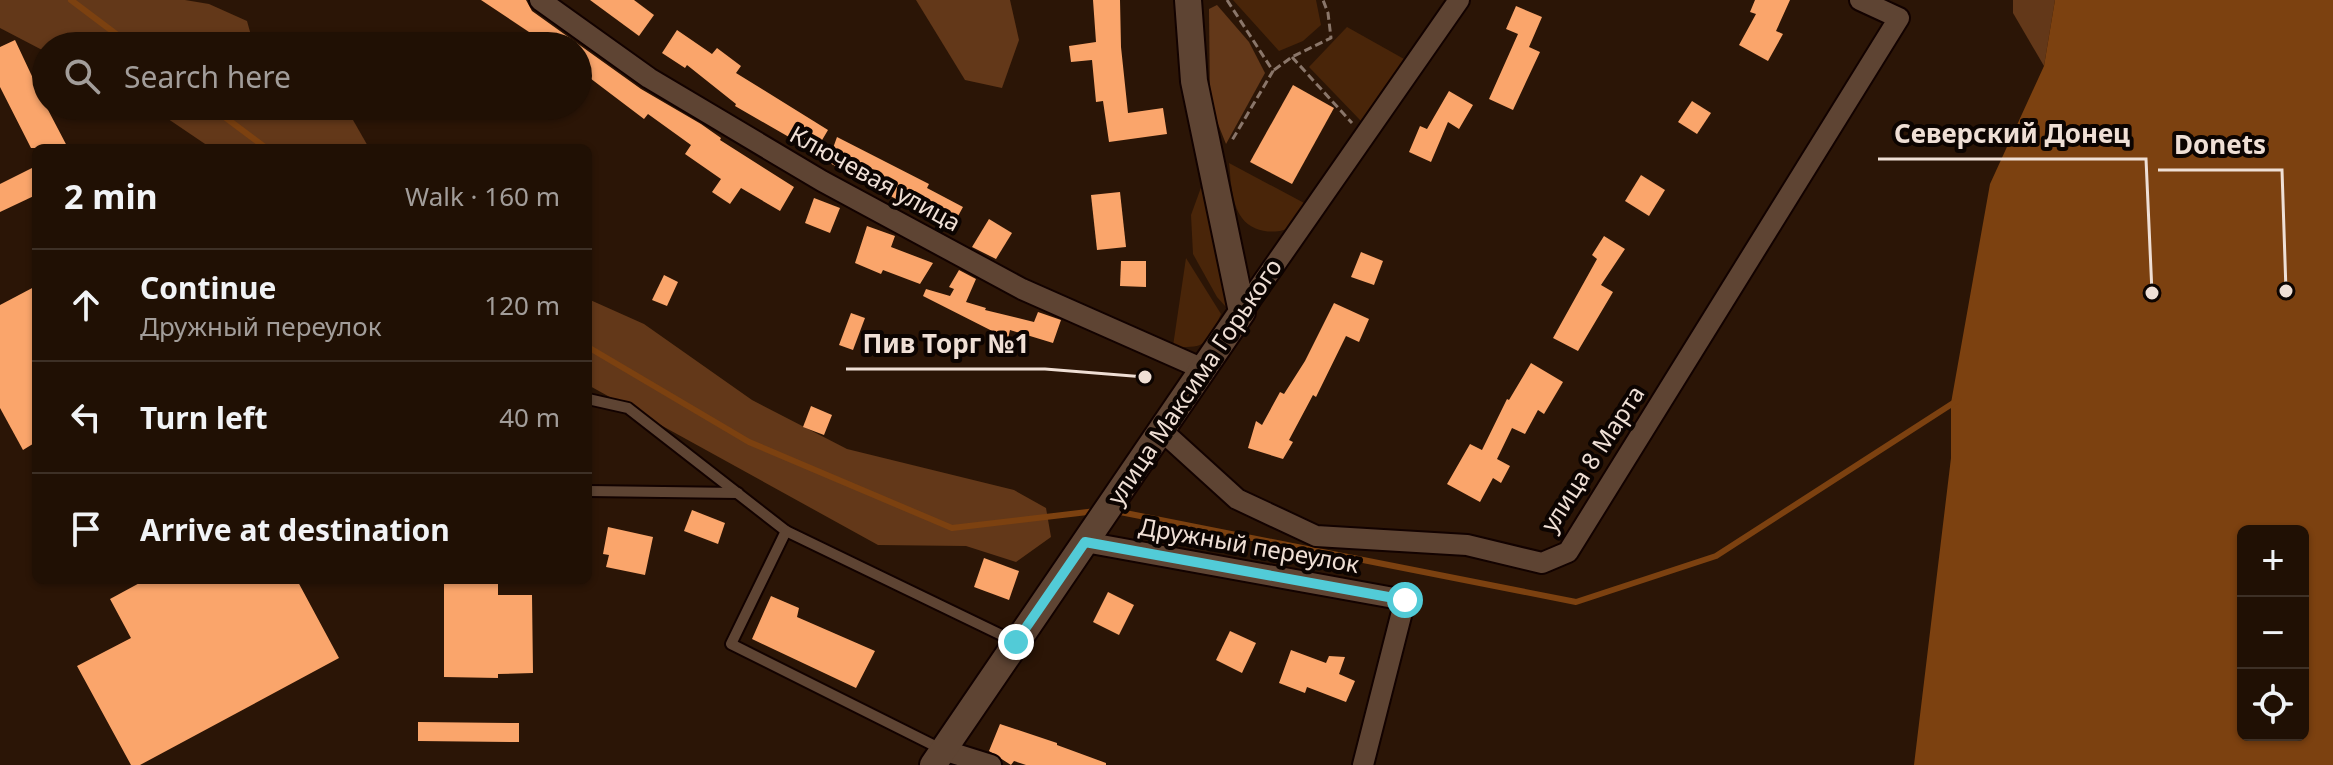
<!DOCTYPE html>
<meta charset="utf-8">
<style>
body{margin:0;font-family:"Noto Sans",sans-serif;background:#2d1e13;color:#f1f3f6}
.controls{position:absolute;right:24px;bottom:24px;display:grid;overflow:hidden;border-radius:12px;box-shadow:0 2px 6px #0004}
.controls button{width:72px;height:72px;display:grid;place-items:center;padding:0;border:0;border-bottom:2px solid #3d3026;background:#201004;color:#f1f3f6;font:40px sans-serif}
.stop{position:absolute;width:24px;height:24px;margin:-18px;border:6px solid #52cbd7;border-radius:50%;background:#fff}
.stop.end{background:#52cbd7;border-color:#fff;box-shadow:0 2px 8px #0008}
.list{margin:0;padding:0;list-style:none}
h2{display:flex;justify-content:space-between;align-items:center;height:104px;margin:0;padding:0 32px;font-size:34px}
h2 small{font-size:26px;font-weight:400;color:#a29d9a}
.list li{display:grid;grid-template-columns:52px 1fr auto;gap:24px;align-items:center;box-sizing:border-box;height:112px;padding:0 32px;border-top:2px solid #3d3026}
.list b{display:block;font-size:30px;white-space:nowrap}
.list p{margin:0;font-size:26px;white-space:nowrap;color:#a29d9a}
.list em{font-size:26px;font-style:normal;color:#a29d9a}
.icon{flex:none;width:44px;height:44px;fill:none;stroke:currentColor;stroke-width:2;stroke-linecap:round;stroke-linejoin:round}
.map{position:relative;flex:none;width:2333px;height:765px;overflow:hidden}
.search{position:absolute;background:#201004;box-shadow:0 2px 6px #0004;left:32px;top:32px;width:560px;height:88px;display:flex;align-items:center;gap:20px;box-sizing:border-box;padding:0 28px;border-radius:44px;color:#a29d9a;font-size:30px}
.panel{position:absolute;background:#201004;box-shadow:0 2px 6px #0004;left:32px;top:144px;width:560px;height:440px;border-radius:12px}
.map>svg:first-child{display:block}
.green{fill:#492509}
.forest{fill:#633819}
.water{fill:#7c4110;fill-rule:evenodd}
.lines{fill:none;stroke-linecap:round;stroke-linejoin:round}
.stream{stroke:#7c4110;stroke-width:6}
.building{fill:#faa56b}
.service-casing{stroke:#120200;stroke-width:14}
.minor-casing{stroke:#120200;stroke-width:24}
.tertiary-casing{stroke:#120200;stroke-width:30}
.path{stroke:#8a766a;stroke-width:3;stroke-dasharray:8 4;stroke-linecap:butt}
.service{stroke:#5e4433;stroke-width:10}
.minor{stroke:#5e4433;stroke-width:20}
.tertiary{stroke:#5e4433;stroke-width:26}
.route{stroke:#52cbd7;stroke-width:10}
.labels{text-anchor:middle;stroke-width:8;stroke-linejoin:round;paint-order:stroke}
.street-label{font-size:24px;fill:#efdfd5;stroke:#0c0401}
.leader{fill:none;stroke:#efdfd5;stroke-width:3}
.callout-dot{fill:#efdfd5;stroke:#0c0401;stroke-width:3}
.callout-label{font-size:26px;text-anchor:middle;font-weight:bold;fill:#efdfd5;stroke:#0c0401;stroke-width:8;stroke-linejoin:round;paint-order:stroke}
</style>
<div class="map">
<svg width="2333" height="765" viewBox="0 0 2333 765">
<rect width="100%" height="100%" fill="#2b1506"/>
<g class="green">
<polygon points="1233,0 1316,0 1321,25 1303,41 1279,51"/>
<polygon points="1347,27 1404,59 1361,121 1309,67"/>
<path d="M1229,163L1306,204C1303,211 1300,221 1294,225C1279,236 1253,233 1242,218C1231,203 1231,180 1229,163Z"/>
<polygon points="1203,182 1234,310 1226,307 1217,297 1193,254 1191,215"/>
<path d="M1186,258L1221,314C1208,342 1207,350 1173,346Z"/>
</g>
<g class="forest">
<polygon points="0,0 185,0 209,4 247,21 254,46 46,46 46,52 0,28"/>
<polygon points="916,0 1010,0 1019,40 1002,88 965,80"/>
<polygon points="2013,0 2055,0 2044,66 2013,13"/>
<polygon points="1217,5 1249,42 1265,73 1226,144 1210,104 1209,9"/>
<polygon points="149,106 345,106 369,148 211,148"/>
<polygon points="588,299 644,324 752,400 847,449 1014,490 1046,508 1051,537 1016,562 966,546 878,545 588,385"/>
</g>
<path class="water" d="M2055,0H2333V765H1914L1951,458V403L1990,184L2044,66ZM2243,531H2303V735H2243Z"/>
<g class="lines">
<g class="stream">
<polyline points="71,0 132,46"/>
<polyline points="210,106 266,148"/>
<polyline points="588,347 749,442 952,528 1096,511"/>
<polyline points="1115,511 1576,602 1716,556 1958,400"/>
</g>
</g>
<g class="building">
<polygon points="481,0 526,0 532,11 641,89 701,124 721,138 720,140 794,187 780,211 741,188 730,204 712,192 721,179 685,154 691,145 648,114 644,119 578,69 578,46 533,46 538,38"/>
<polygon points="590,0 634,0 654,15 639,36"/>
<polygon points="1093,0 1120,0 1121,47 1128,113 1163,108 1167,134 1109,142 1103,101 1096,102 1092,60 1071,62 1069,46 1096,42"/>
<polygon points="1755,0 1790,0 1776,31 1783,34 1768,61 1739,45 1756,14 1750,12"/>
<polygon points="1516,6 1542,17 1529,47 1540,52 1513,110 1489,99 1518,34 1506,29"/>
<polygon points="677,30 712,54 717,48 741,66 736,73 828,130 815,152 735,106 736,104 687,65 685,68 662,53"/>
<polygon points="15,40 46,106 68,148 31,148 0,87 0,47"/>
<polygon points="1293,85 1334,108 1292,184 1250,162"/>
<polygon points="1449,91 1473,105 1459,129 1448,122 1431,162 1409,152 1420,126 1427,129"/>
<polygon points="1692,101 1711,113 1697,134 1678,122"/>
<polygon points="837,137 929,184 927,188 963,207 951,229 828,162"/>
<polygon points="36,166 36,195 0,212 0,184"/>
<polygon points="1641,175 1665,190 1649,216 1625,201"/>
<polygon points="1120,192 1126,247 1097,250 1091,195"/>
<polygon points="814,198 840,208 830,233 805,223"/>
<polygon points="989,219 1012,233 996,259 972,247"/>
<polygon points="867,226 895,236 891,247 933,263 920,284 883,270 881,274 855,263"/>
<polygon points="1604,236 1625,249 1601,285 1613,292 1578,351 1553,338 1597,259 1592,255"/>
<polygon points="1361,252 1383,261 1374,285 1351,277"/>
<polygon points="1121,261 1146,261 1146,287 1120,286"/>
<polygon points="959,270 976,279 966,302 986,308 985,310 1034,322 1038,312 1061,320 1053,343 1010,330 1008,339 923,296 926,289 950,296 954,289 949,287"/>
<polygon points="664,275 678,282 667,306 652,300"/>
<polygon points="36,286 36,442 23,450 0,408 0,305"/>
<polygon points="1334,303 1369,319 1359,342 1346,336 1316,397 1313,395 1289,440 1293,442 1283,459 1248,448 1256,421 1262,425 1280,392 1284,394 1305,361"/>
<polygon points="851,313 865,318 853,350 839,345"/>
<polygon points="1531,363 1563,382 1544,414 1538,410 1525,434 1512,428 1497,459 1510,466 1501,483 1493,478 1480,502 1447,484 1470,444 1482,450 1507,399 1509,400"/>
<polygon points="811,406 832,415 824,435 803,427"/>
<polygon points="692,510 725,523 718,544 684,531"/>
<polygon points="608,527 653,537 645,575 606,567 609,555 603,554"/>
<polygon points="984,558 1019,571 1009,600 974,587"/>
<polygon points="145,580 297,580 339,658 140,765 131,765 77,666 131,638 110,599"/>
<polygon points="444,580 498,580 498,595 532,595 533,673 498,674 498,678 444,677"/>
<polygon points="1108,592 1134,605 1119,635 1093,622"/>
<polygon points="771,596 799,608 797,617 875,651 856,688 752,639"/>
<polygon points="1230,631 1256,643 1242,673 1216,660"/>
<polygon points="1291,650 1326,663 1329,656 1345,657 1339,674 1355,681 1346,702 1307,687 1305,693 1279,683"/>
<polygon points="418,722 519,723 519,742 418,741"/>
<polygon points="1000,724 1057,743 1057,745 1106,763 1106,765 1026,765 1014,761 1011,765 989,751"/>
</g>
<g class="lines">
<g class="service-casing">
<g id="service">
<polyline points="588,399 628,408 786,531"/>
<polyline points="588,491 738,493"/>
<polyline points="941,749 731,644 786,531 1016,642"/>
</g>
</g>
<g class="minor-casing">
<g id="minor">
<polyline points="540,0 649,78 822,181 1022,289 1203,369"/>
<polyline points="1242,312 1459,0"/>
<polyline points="1161,430 1237,499 1316,536 1467,545 1542,563 1568,552 1899,18 1860,0"/>
<polyline points="1085,542 1405,600 1363,765"/>
<polyline points="943,750 991,765"/>
</g>
</g>
<g class="tertiary-casing">
<polyline id="tertiary" points="933,765 1242,312 1194,81 1188,0"/>
</g>
<g class="path">
<polyline points="1227,0 1273,71 1231,142"/>
<polyline points="1292,57 1352,123"/>
<polyline points="1274,70 1292,57 1331,38 1328,13 1323,0"/>
</g>
<use href="#service" class="service"/>
<use href="#minor" class="minor"/>
<use href="#tertiary" class="tertiary"/>
</g>
<g class="lines">
<polyline class="route" points="1016,642 1085,542 1405,600"/>
</g>
<g class="labels">
<g class="street-label">
<text transform="translate(875 179) rotate(29)" y="8">Ключевая улица</text>
<text transform="translate(1195 382) rotate(-56)" y="8">улица Максима Горького</text>
<text transform="translate(1593 459) rotate(-57)" y="8">улица 8 Марта</text>
<text transform="translate(1249 546) rotate(10)" y="8">Дружный переулок</text>
</g>
</g>
<path class="leader" d="M2152 293L2146 159H1878M2286 291L2282 170H2158M1145 377L1045 369H846"/>
<g class="callout-dot">
<circle cx="2152" cy="293" r="8"/>
<circle cx="2286" cy="291" r="8"/>
<circle cx="1145" cy="377" r="8"/>
</g>
<g class="callout-label">
<text x="2012" y="143">Северский Донец</text>
<text x="2220" y="154">Donets</text>
<text x="946" y="353">Пив Торг №1</text>
</g>
</svg>
<div class="controls">
<button>+</button>
<button>−</button>
<button><svg class="icon" aria-label="locate" viewBox="0 0 24 24"><circle cx="12" cy="12" r="6"/><path d="M12 2v4M12 18v4M2 12h4M18 12h4"/></svg></button>
</div>
<div class="stop" style="left:1405px;top:600px"></div>
<div class="stop end" style="left:1016px;top:642px"></div>
<div class="search"><svg class="icon" aria-label="search" viewBox="0 0 24 24"><circle cx="10" cy="10" r="6"/><path d="M15 15l6 6"/></svg>Search here</div>
<section class="panel">
<h2>2 min<small>Walk · 160 m</small></h2>
<ul class="list">
<li><svg class="icon" aria-label="ahead" viewBox="0 0 24 24"><path d="M12 20V5M6 11l6-6 6 6"/></svg><div><b>Continue</b><p>Дружный переулок</p></div><em>120 m</em></li>
<li><svg class="icon" aria-label="left" viewBox="0 0 24 24"><path d="M17 20v-9H6M10 6l-5 5 5 5"/></svg><div><b>Turn left</b></div><em>40 m</em></li>
<li><svg class="icon" aria-label="arrive" viewBox="0 0 24 24"><path d="M6 21V4h12l-3 4 3 4H6"/></svg><div><b>Arrive at destination</b></div></li>
</ul>
</section>
</div>
